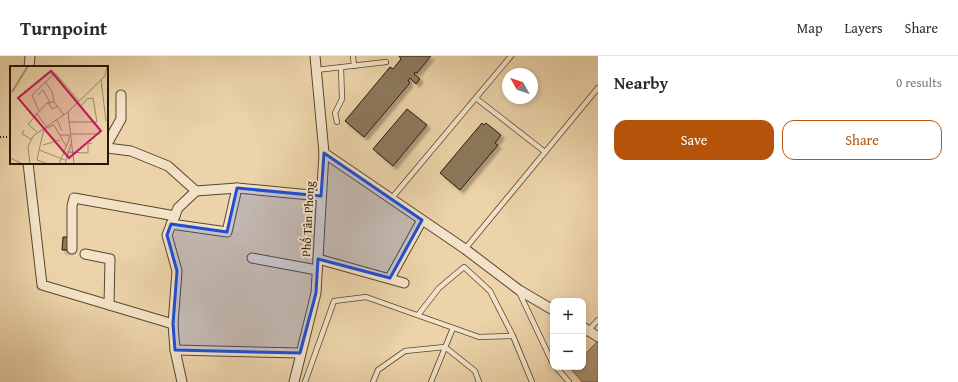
<!DOCTYPE html>
<meta charset="utf-8">
<style>
body{margin:0;font-family:"Gentium Book Plus",serif;background:#f2f2f3;color:#2b2b33}
.controls{position:absolute;right:12px;bottom:12px;display:grid;overflow:hidden;border-radius:8px;box-shadow:0 2px 6px #0003}
.controls button{width:36px;height:36px;display:grid;place-items:center;padding:0;border:0;border-bottom:1px solid #e1e1e2;background:#fff;color:#2b2b33;font:20px sans-serif}
.compass{position:absolute;left:502px;top:12px;width:36px;height:36px;border-radius:50%;background:#fff;box-shadow:0 2px 6px #0003;rotate:310deg}
.list{margin:0;padding:0;list-style:none}
h2{display:flex;justify-content:space-between;align-items:center;height:52px;margin:0;padding:0 16px;font-size:17px}
h2 small{font-size:13px;font-weight:400;color:#7c7c81}
.actions{display:flex;gap:8px;padding:12px 16px}
.actions a{flex:1;padding:9px 0;border:1px solid #b45309;border-radius:12px;text-align:center;font-size:14px;color:#b45309}
.actions .main{background:#b45309;color:#fff}
.map{position:relative;flex:none;width:598px;height:326px;overflow:hidden}
header{display:flex;align-items:center;gap:24px;box-sizing:border-box;height:56px;padding:0 20px;background:#fff;border-bottom:1px solid #e1e1e2}
header strong{font-size:19px}
nav{display:flex;gap:22px;margin-inline-start:auto;font-size:14px}
main{display:flex}
aside{flex:1;background:#fff}
.map>svg:first-child{display:block}
.water{fill:#a89372;stroke:#746248}
.building{fill:#8c795c;stroke:#251808;filter:url(#shadow)}
.lines{fill:none;stroke-linecap:round;stroke-linejoin:round}
.lane-casing{stroke:#574730;stroke-width:6}
.street-casing{stroke:#574730;stroke-width:11}
.path{stroke:#251808;stroke-width:2;stroke-dasharray:1 2;stroke-linecap:butt}
.lane{stroke:#f3e2c7;stroke-width:4.5}
.street{stroke:#f3e2c7;stroke-width:9}
.marked{fill:#1d4ed8;fill-opacity:0.2;stroke:#1d4ed8;stroke-width:3;stroke-linejoin:round}
.labels{text-anchor:middle;stroke-width:4;stroke-linejoin:round;paint-order:stroke}
.street-label{font-size:12px;fill:#251808;stroke:#f3e2c7}
.inset-river{fill:none;stroke:#a89372;stroke-width:2}
.inset-road{fill:none;stroke:#9c8869;stroke-width:1}
.view{fill:#c2185b;fill-opacity:0.15;stroke:#c2185b;stroke-width:2}
.inset-edge{fill:none;stroke:#251808;stroke-width:2}
</style>
<header>
<strong>Turnpoint</strong>
<nav><a>Map</a><a>Layers</a><a>Share</a></nav>
</header>
<main>
<div class="map">
<svg width="598" height="326" viewBox="0 0 598 326">
<defs>
<filter id="shadow"><feDropShadow dx="3.5" dy="3.5" stdDeviation="1" flood-color="#0004"/></filter>
</defs>
<rect width="100%" height="100%" fill="#ecd3a9"/>
<filter id="stains"><feTurbulence type="fractalNoise" baseFrequency=".005" numOctaves="4"/><feColorMatrix values="0 0 0 0 .2 0 0 0 0 .09 0 0 0 0 .02 0 0 0 .5 -.17"/></filter>
<radialGradient id="worn" r=".72"><stop offset=".6" stop-color="#630" stop-opacity="0"/><stop offset="1" stop-color="#630" stop-opacity=".3"/></radialGradient>
<polygon class="water" points="598,285 598,326 582,326 571,313 573,311 583,311 583,300"/>
<g class="building">
<polygon points="399,0 431,0 417,17 415,16 414,18 420,23 416,28 410,22 408,25 410,27 364,81 345,65 390,11 393,13 401,3"/>
<polygon points="407,53 427,69 393,110 373,93"/>
<polygon points="482,67 484,69 486,67 501,79 495,87 498,89 460,134 440,117"/>
<polygon points="63,181 71,181 70,194 62,194"/>
</g>
<g class="lines">
<g class="lane-casing">
<g id="lane">
<polyline points="353,0 354,10"/>
<polyline points="316,14 386,6"/>
<polyline points="477,43 545,96"/>
<polyline points="337,66 335,57 342,43 341,11"/>
<polyline points="391,143 511,0"/>
<polyline points="465,193 598,32"/>
<polyline points="519,236 553,308"/>
<polyline points="418,259 439,232 464,211 490,235 513,280 532,326"/>
<polyline points="583,280 598,264"/>
<polyline points="556,311 569,326"/>
<polyline points="305,326 334,245 366,241 479,281 513,280"/>
<polyline points="373,326 378,314 405,295 445,291 475,315 479,326"/>
<polyline points="431,326 453,272"/>
</g>
</g>
<g class="street-casing">
<g id="street">
<polyline points="29,11 30,0"/>
<polyline points="107,88 121,63 121,39"/>
<polyline points="107,92 131,95 168,110 196,135 237,132 321,140"/>
<polyline points="324,97 465,193 519,234 553,254"/>
<polyline points="28,107 42,229 173,268"/>
<polyline points="171,168 227,176 237,132"/>
<polyline points="72,193 72,150 74,142 175,160"/>
<polyline points="85,198 110,203 109,249"/>
<polyline points="252,202 317,214"/>
<polyline points="318,203 404,227"/>
<polyline points="390,222 422,164"/>
<polyline points="583,271 598,281"/>
<polyline points="175,294 300,297"/>
<polyline points="182,326 175,294 173,268 177,215 167,179 178,152 196,135"/>
<polyline points="294,326 316,237 324,97 315,0"/>
</g>
</g>
<polyline class="path" points="0,81 11,81"/>
<use href="#lane" class="lane"/>
<use href="#street" class="street"/>
</g>
<path class="marked" d="M324,97L422,164L390,222L318,203L316,237L300,297L175,294L173,268L177,215L167,179L171,168L227,176L237,132L321,140Z"/>
<g class="labels">
<g class="street-label">
<text transform="translate(308 163) rotate(-87)" y="4">Phố Tân Phong</text>
</g>
</g>
<g transform="translate(10 10)">
<rect width="98" height="98" fill="#ecd3a9"/>
<path class="inset-river" d="M2,26L18,0"/>
<path class="inset-road" d="M91,14L96,55M35,15L42,26L44,36L54,49M0,26V0M28,29L33,24L40,36M38,36L42,43L47,40M29,45L22,29L45,7L69,35M58,46L64,98M26,47L36,60M47,54L52,65M59,56H87L83,32L77,33L70,41M14,64L12,68L21,73M27,66L18,58L37,37L44,36M61,68H90M33,79L50,74M29,84L27,94L38,98M57,86L78,87V78L82,77M0,92L13,98M55,94L29,84L34,63L44,59L56,80M20,98L18,81L23,70L58,46L95,10L97,0M49,98L59,74V69H50M55,98L61,78"/>
<path class="view" d="M41,5L91,65L59,92L8,32Z"/>
<rect width="98" height="98" class="inset-edge"/>
</g>
<rect width="100%" height="100%" filter="url(#stains)"/>
<rect width="100%" height="100%" fill="url(#worn)"/>
</svg>
<div class="controls">
<button>+</button>
<button>−</button>
</div>
<svg class="compass" viewBox="-18 -18 36 36"><path d="M0-13l5 13h-10z" fill="#e53935"/><path d="M0 13l5-13h-10z" fill="#7c7c81"/></svg>
</div>
<aside>
<h2>Nearby<small>0 results</small></h2>
<ul class="list">
</ul>
<div class="actions"><a class="main">Save</a><a>Share</a></div>
</aside>
</main>
